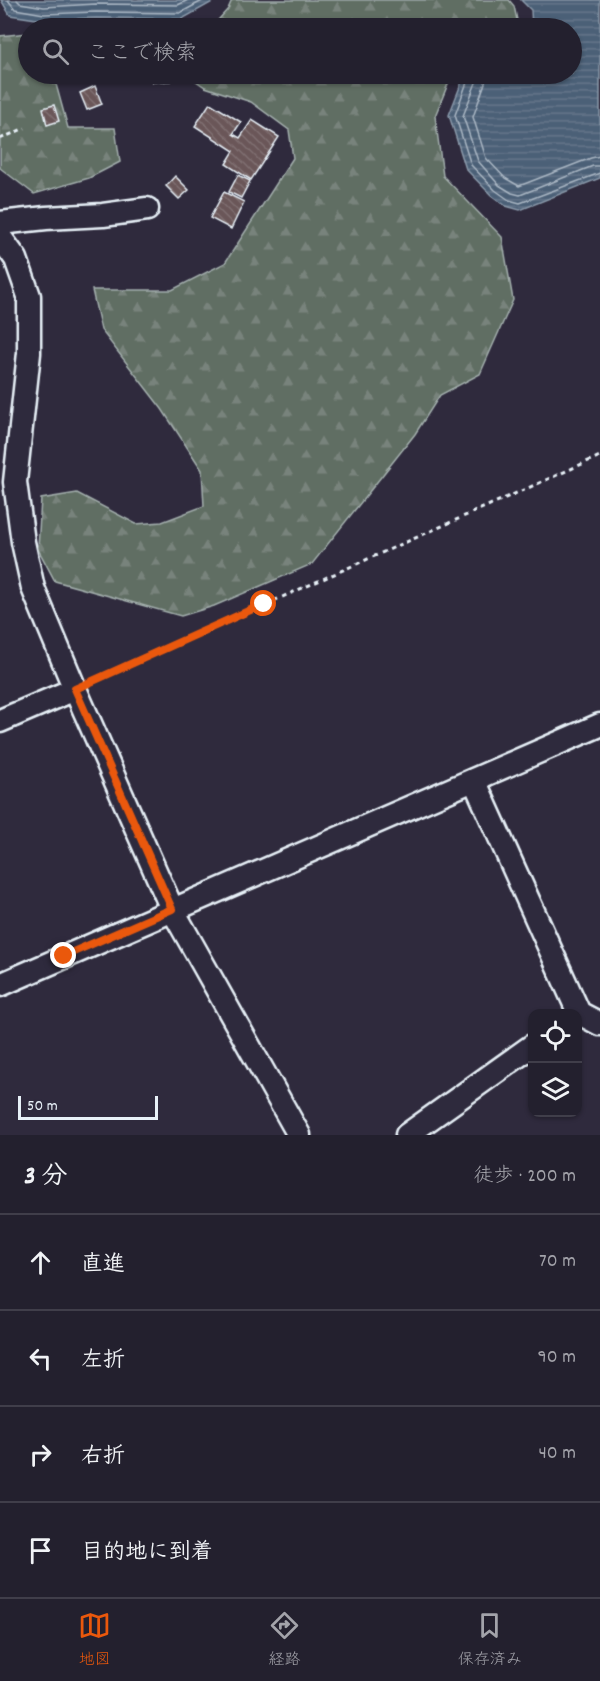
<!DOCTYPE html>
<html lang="ja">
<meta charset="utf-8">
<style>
body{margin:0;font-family:Dekko,"Klee One",sans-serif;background:#2f2d3a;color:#f1f3f6}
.controls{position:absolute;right:18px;bottom:18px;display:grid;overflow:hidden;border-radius:12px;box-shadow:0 2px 4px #0004}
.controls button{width:54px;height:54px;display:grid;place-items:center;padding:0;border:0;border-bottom:2px solid #403e4a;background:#23202e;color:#f1f3f6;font:30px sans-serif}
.scale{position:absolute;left:18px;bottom:15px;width:140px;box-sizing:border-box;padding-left:6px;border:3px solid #e8f1f8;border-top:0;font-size:16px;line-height:21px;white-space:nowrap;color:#e8f1f8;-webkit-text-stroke:4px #2f2a3d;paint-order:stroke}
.stop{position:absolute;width:18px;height:18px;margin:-14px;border:4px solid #ea580c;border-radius:50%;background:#fff}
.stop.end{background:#ea580c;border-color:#fff;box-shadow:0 2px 6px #0008}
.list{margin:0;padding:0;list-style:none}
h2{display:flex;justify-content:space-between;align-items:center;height:78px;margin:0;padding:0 24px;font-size:26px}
h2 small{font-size:20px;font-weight:400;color:#a3a3aa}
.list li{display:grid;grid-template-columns:39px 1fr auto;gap:18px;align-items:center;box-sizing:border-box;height:96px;padding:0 24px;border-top:2px solid #403e4a}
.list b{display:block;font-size:22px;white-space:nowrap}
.list em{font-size:20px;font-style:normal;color:#a3a3aa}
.icon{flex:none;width:33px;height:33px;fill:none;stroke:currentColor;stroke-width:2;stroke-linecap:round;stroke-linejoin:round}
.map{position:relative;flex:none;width:600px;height:1135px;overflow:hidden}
.search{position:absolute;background:#23202e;box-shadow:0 2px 4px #0004;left:18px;right:18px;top:18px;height:66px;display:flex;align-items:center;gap:15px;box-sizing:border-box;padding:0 21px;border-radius:33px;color:#a3a3aa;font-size:22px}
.sheet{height:462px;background:#23202e}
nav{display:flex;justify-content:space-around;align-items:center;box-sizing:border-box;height:84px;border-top:2px solid #403e4a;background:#23202e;font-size:16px;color:#a3a3aa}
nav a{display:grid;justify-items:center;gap:3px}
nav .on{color:#ea580c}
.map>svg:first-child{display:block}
.forest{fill:url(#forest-firs);stroke:#a4b0ae;stroke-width:1.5}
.water{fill:url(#water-rules);stroke:#8a9aab;stroke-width:1.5}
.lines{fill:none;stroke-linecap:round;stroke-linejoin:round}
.shore{stroke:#aab7c4;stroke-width:1.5}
.building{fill:url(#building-back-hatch);stroke:#e8f1f8;stroke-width:1.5}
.street-casing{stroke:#e8f1f8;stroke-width:27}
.path{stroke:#e8f1f8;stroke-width:3;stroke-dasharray:4.5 4.5;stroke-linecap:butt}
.street{stroke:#2f2a3d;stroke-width:22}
.route{stroke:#ea580c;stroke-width:8}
</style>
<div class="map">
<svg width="600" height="1135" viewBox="0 0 600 1135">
<defs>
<pattern id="forest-firs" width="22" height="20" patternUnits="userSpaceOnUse" patternTransform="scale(1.5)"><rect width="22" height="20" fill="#616e64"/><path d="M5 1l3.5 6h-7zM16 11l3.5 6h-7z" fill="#78837b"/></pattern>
<pattern id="water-rules" width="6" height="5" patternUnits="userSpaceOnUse" patternTransform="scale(1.5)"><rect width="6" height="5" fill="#4c6077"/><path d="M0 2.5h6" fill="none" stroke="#66778b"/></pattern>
<pattern id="building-back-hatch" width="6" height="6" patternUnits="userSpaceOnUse" patternTransform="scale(1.5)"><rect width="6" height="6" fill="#6a5658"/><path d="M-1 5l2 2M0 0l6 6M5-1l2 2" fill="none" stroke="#7f6f71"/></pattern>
</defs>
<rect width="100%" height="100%" fill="#2f2a3d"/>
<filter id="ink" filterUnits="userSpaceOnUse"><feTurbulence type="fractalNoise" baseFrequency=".0167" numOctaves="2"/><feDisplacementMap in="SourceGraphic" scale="12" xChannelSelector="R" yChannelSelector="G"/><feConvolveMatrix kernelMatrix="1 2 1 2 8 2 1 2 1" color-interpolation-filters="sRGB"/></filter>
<g filter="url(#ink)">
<g class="forest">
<polygon points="232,0 509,0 514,6 517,20 509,28 211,28 228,9"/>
<polygon points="28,33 28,74 64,74 54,77 68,128 115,128 120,162 89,178 34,194 0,168 0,36"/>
<polygon points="186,74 452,74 435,116 443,176 502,237 513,300 480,374 440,395 415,434 312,564 214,606 181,616 55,581 38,549 41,499 77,493 136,524 162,522 204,506 202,470 162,409 101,330 92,290 172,290 225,263 293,158 289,130 251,102 205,87"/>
</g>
<g class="water">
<polygon points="1,0 216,0 182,19 96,18 43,20 10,15"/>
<polygon points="521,0 600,0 600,178 520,210 506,206 491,195 466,169 449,115 465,74 572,74 572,28 532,28 531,10"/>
</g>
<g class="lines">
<g class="shore">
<polyline points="8,0 15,9 44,14 96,12 180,13 204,0"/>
<polyline points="17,0 20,3 44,7 96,4 178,5 188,0"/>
<polyline points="470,74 455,115 471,165 495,190 509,200 520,203 600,173"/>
<polyline points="478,74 477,80 463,116 478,161 499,185 512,193 520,195 593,166 600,166"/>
<polyline points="487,74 485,83 473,117 486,158 505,178 519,186 591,158 600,156"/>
</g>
</g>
<g class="building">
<polygon points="152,74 170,74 171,81 153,82"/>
<polygon points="95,86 102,104 87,110 80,93"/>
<polygon points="210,103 241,122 233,134 240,138 252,120 279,137 251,180 226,164 234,151 195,126"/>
<polygon points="54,105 59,121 47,125 43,108"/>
<polygon points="238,175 250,181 241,198 229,192"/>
<polygon points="175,176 189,190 179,199 166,186"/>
<polygon points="224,192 244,202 231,229 210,218"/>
</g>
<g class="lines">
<g class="street-casing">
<g id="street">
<polyline points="0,223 46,218 103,215 147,209"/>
<polyline points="0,237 16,259 29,296 29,353 15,482 23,542 33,588 75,689 172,909 299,1135"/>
<polyline points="0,721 75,689"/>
<polyline points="474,780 579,1013 600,1024"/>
<polyline points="0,985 600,725"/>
<polyline points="407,1135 532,1046"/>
</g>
</g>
<g class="path">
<polyline points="0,139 25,128"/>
<polyline points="93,681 600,456"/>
</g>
<use href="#street" class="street"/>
</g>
</g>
<g class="lines" filter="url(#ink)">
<polyline class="route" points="64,956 172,909 75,689 264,604"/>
</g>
</svg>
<div class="controls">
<button><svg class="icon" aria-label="locate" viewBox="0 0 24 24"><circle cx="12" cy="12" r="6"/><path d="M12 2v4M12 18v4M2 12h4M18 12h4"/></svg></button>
<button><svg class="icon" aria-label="layers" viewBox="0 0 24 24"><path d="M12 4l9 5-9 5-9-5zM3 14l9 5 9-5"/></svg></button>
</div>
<div class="scale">50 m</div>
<div class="stop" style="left:264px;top:604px"></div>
<div class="stop end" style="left:64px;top:956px"></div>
<div class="search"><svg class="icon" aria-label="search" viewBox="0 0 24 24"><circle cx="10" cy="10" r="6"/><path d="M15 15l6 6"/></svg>ここで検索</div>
</div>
<section class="sheet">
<h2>3 分<small>徒歩 · 200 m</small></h2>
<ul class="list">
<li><svg class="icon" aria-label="ahead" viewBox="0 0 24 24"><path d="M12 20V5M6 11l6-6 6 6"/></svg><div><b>直進</b></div><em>70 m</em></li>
<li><svg class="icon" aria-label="left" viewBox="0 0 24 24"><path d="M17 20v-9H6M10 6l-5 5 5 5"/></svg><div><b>左折</b></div><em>90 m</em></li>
<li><svg class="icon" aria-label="right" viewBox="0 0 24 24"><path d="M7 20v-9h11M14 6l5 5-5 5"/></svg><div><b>右折</b></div><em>40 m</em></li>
<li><svg class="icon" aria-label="arrive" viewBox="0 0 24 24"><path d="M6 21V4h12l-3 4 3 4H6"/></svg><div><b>目的地に到着</b></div></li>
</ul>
</section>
<nav>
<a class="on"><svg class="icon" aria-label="map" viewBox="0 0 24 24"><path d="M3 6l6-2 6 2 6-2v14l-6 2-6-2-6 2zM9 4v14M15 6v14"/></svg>地図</a>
<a><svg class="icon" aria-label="directions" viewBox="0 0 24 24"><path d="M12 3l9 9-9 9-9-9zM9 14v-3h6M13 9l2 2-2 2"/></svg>経路</a>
<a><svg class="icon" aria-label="saved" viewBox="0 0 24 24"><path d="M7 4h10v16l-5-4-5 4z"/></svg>保存済み</a>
</nav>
